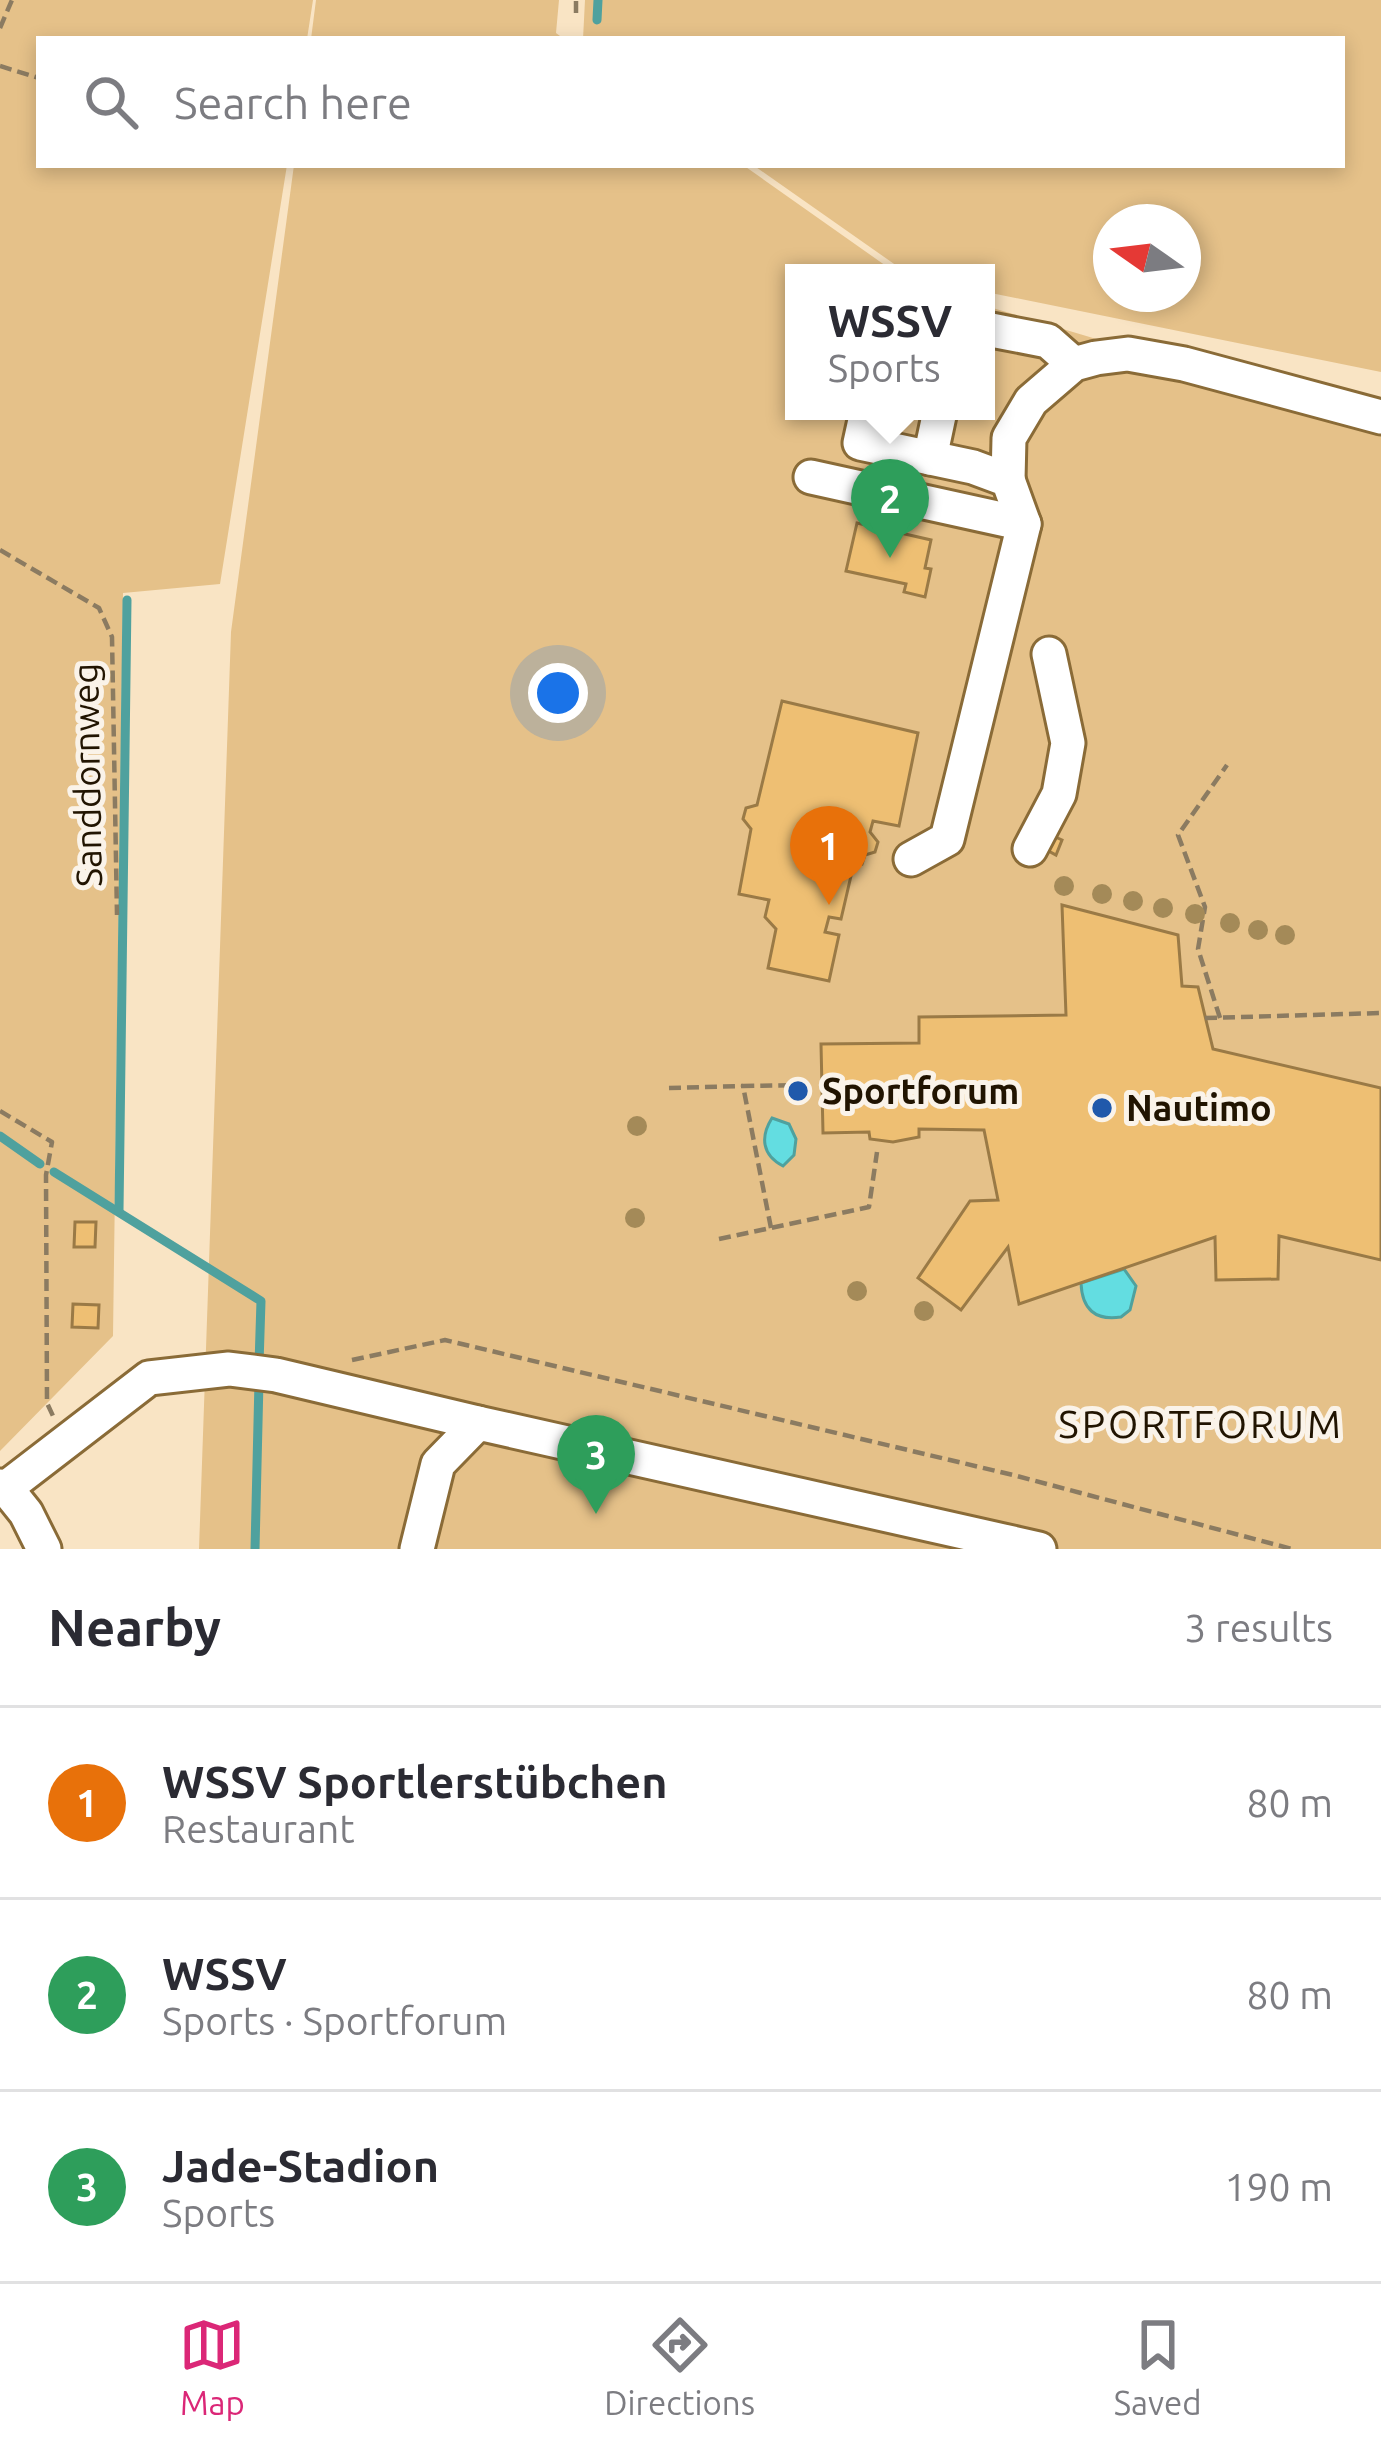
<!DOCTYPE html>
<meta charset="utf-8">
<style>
body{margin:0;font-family:Ubuntu,sans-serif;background:#f7f7f7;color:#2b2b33}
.compass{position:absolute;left:1093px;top:204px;width:108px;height:108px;border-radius:50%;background:#fff;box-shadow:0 6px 18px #0003;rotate:284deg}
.you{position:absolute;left:558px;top:693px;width:42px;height:42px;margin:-30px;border:9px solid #fff;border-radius:50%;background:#1a73e8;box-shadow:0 0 0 18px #1a73e833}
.badge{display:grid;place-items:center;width:78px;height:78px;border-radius:50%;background:#db2777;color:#fff;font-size:39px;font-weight:700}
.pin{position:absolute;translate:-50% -99px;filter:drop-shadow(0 3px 6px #0008)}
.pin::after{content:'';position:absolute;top:63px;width:42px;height:36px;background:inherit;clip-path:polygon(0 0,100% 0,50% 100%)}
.popup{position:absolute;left:785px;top:264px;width:210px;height:156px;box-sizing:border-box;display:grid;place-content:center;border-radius:0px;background:#fff;filter:drop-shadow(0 3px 9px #0005);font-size:39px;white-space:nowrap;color:#7c7c81}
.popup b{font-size:45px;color:#2b2b33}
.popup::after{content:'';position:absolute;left:50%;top:100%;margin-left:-24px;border:24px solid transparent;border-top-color:#fff}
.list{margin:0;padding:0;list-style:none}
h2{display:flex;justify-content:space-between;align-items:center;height:156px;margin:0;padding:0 48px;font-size:51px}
h2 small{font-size:39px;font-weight:400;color:#7c7c81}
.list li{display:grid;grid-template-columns:78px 1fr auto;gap:36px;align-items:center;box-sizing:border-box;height:192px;padding:0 48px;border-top:3px solid #e1e1e2}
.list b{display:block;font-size:45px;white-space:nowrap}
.list p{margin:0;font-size:39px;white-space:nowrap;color:#7c7c81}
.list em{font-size:39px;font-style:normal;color:#7c7c81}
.icon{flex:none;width:66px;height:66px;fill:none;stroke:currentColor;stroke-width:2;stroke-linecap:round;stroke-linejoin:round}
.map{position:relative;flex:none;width:1381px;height:1549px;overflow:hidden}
.search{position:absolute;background:#fff;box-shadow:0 6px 18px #0003;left:36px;right:36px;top:36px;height:132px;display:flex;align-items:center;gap:30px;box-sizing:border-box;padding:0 42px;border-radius:0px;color:#7c7c81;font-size:45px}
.sheet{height:732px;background:#fff}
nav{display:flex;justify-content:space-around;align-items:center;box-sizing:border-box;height:168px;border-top:3px solid #e1e1e2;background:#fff;font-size:33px;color:#7c7c81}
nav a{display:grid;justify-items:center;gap:6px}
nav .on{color:#db2777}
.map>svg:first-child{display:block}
.green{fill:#e5c189;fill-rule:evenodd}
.water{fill:#63dde1;stroke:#4fa19e;stroke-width:3}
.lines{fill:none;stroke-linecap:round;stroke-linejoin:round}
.stream{stroke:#4fa19e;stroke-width:9}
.building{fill:#eebf73;stroke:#9a7a46;stroke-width:3}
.minor-casing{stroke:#8a6b37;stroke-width:39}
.path{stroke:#8b7b61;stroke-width:4.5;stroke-dasharray:12 6;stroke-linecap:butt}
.minor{stroke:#fff;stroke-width:33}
.tree{fill:#a48a58}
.poi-dot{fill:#2059ab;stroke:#faf3e9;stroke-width:4.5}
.labels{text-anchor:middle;stroke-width:10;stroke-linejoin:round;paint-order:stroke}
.street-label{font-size:36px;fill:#211401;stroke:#faf3e9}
.poi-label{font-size:36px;font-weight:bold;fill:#211401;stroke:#faf3e9;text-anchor:start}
.neighbourhood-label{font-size:39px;letter-spacing:3px;fill:#211401;stroke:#faf3e9}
</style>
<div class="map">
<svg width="1381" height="1549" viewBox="0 0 1381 1549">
<rect width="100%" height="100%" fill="#f9e4c4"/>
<g class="green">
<polygon points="0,0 313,0 307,39 39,39 39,165 287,165 220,584 123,593 113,1336 0,1451"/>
<polygon points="316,0 559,0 556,33 564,39 311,39"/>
<path d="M585,0H1381V372L986,292V273H907L753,165H1342V39H583ZM1111,222H1183V294H1111Z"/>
<polygon points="294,165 743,165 896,273 794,273 794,411 986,411 986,306 1381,424 1381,1549 199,1549 231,632"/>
</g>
<g class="water">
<path d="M772,1118L789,1124L796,1139L794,1155L783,1166C762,1155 760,1137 772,1118Z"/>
<path d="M1124,1269L1136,1286L1130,1310L1121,1317C1095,1321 1082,1309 1081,1283Z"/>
</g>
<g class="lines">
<g class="stream">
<polyline points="597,20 598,0"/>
<polyline points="0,1136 40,1164"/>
<polyline points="54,1172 261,1301 259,1364"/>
<polyline points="119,1211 127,600"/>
<polyline points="255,1549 259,1381"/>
</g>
</g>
<g class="building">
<polygon points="857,523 931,540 925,568 931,569 925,597 904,592 906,584 846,571"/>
<polygon points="782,701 918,733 899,826 873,821 870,832 878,842 875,852 865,855 862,864 854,863 841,919 829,917 825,932 839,935 829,981 768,968 776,929 765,917 769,900 739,894 751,829 743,819 746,808 757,805"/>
<polygon points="1051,835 1062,840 1056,855 1045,849"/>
<polygon points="1062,905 1178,935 1182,986 1198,987 1213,1049 1381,1088 1381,1260 1279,1236 1278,1279 1216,1280 1215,1237 1019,1304 1008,1247 961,1310 918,1278 970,1201 998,1200 984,1130 919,1129 919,1137 893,1142 870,1139 869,1132 823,1133 821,1044 919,1043 919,1017 1066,1015"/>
<polygon points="75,1222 96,1222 95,1247 74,1247"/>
<polygon points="73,1304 99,1305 98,1328 72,1327"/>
</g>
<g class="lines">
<g class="minor-casing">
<g id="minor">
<polyline points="986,329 1048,341 1074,364"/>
<polyline points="867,411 860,443 973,467 1008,480 1024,524 947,839 911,859"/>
<polyline points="930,458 940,411"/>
<polyline points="811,477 1024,524"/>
<polyline points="1008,480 1009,438 1031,401 1074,364 1096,358 1128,354 1184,364 1381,417"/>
<polyline points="1030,849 1059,794 1068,743 1049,654"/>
<polyline points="0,1486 6,1488 26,1513 44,1549"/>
<polyline points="6,1488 149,1378 229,1369 276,1375 478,1423"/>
<polyline points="417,1549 438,1464 478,1423 1039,1549"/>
</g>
</g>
<g class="path">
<polyline points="576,13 576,0"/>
<polyline points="0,28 12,0"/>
<polyline points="0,66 39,78"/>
<polyline points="0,550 99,608 112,637 117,915"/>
<polyline points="1205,1018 1381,1013"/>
<polyline points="1220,1018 1198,949 1205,907 1178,835 1227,765"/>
<polyline points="669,1088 743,1086"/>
<polyline points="0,1111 52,1142 46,1175 47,1403 53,1416"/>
<polyline points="771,1228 743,1086 807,1085"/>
<polyline points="719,1239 869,1207 877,1152"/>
<polyline points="352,1360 445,1340 1013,1475 1292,1549"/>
</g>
<use href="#minor" class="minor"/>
</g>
<g class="tree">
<circle cx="1064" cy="886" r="10"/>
<circle cx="1102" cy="894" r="10"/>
<circle cx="1133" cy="901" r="10"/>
<circle cx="1163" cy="908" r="10"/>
<circle cx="1195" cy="914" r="10"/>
<circle cx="1230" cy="923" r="10"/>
<circle cx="1258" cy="930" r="10"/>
<circle cx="1285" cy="935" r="10"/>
<circle cx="637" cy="1126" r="10"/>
<circle cx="635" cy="1218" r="10"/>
<circle cx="857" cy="1291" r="10"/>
<circle cx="924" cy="1311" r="10"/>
</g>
<g class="poi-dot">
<circle cx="798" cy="1091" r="12"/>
<circle cx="1102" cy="1108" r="12"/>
</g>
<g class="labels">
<g class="street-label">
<text transform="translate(87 775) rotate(-91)" y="13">Sanddornweg</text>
</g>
<g class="poi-label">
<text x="822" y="1104">Sportforum</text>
<text x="1126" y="1121">Nautimo</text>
</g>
<g class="neighbourhood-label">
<text x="1201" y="1438">SPORTFORUM</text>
</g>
</g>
</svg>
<svg class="compass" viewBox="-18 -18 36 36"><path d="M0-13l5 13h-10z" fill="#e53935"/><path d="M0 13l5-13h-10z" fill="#7c7c81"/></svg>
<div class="you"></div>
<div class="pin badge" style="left:829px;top:905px;background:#e8710a">1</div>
<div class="pin badge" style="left:890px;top:558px;background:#2e9e5b">2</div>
<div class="popup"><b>WSSV</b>Sports</div>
<div class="pin badge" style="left:596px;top:1514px;background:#2e9e5b">3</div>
<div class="search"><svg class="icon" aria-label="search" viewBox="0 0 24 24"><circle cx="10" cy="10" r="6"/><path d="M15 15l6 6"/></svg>Search here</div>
</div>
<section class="sheet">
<h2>Nearby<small>3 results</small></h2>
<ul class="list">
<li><span class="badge" style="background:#e8710a">1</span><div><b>WSSV Sportlerstübchen</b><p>Restaurant</p></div><em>80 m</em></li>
<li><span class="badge" style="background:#2e9e5b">2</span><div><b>WSSV</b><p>Sports · Sportforum</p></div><em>80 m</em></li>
<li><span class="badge" style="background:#2e9e5b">3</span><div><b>Jade-Stadion</b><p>Sports</p></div><em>190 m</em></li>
</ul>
</section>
<nav>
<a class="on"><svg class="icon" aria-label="map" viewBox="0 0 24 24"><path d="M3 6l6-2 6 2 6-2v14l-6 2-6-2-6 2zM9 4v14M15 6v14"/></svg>Map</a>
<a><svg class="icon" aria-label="directions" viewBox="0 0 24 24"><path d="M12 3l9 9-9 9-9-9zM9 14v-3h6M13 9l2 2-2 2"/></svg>Directions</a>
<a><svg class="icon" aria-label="saved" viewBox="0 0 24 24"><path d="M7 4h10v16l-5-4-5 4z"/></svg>Saved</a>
</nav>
